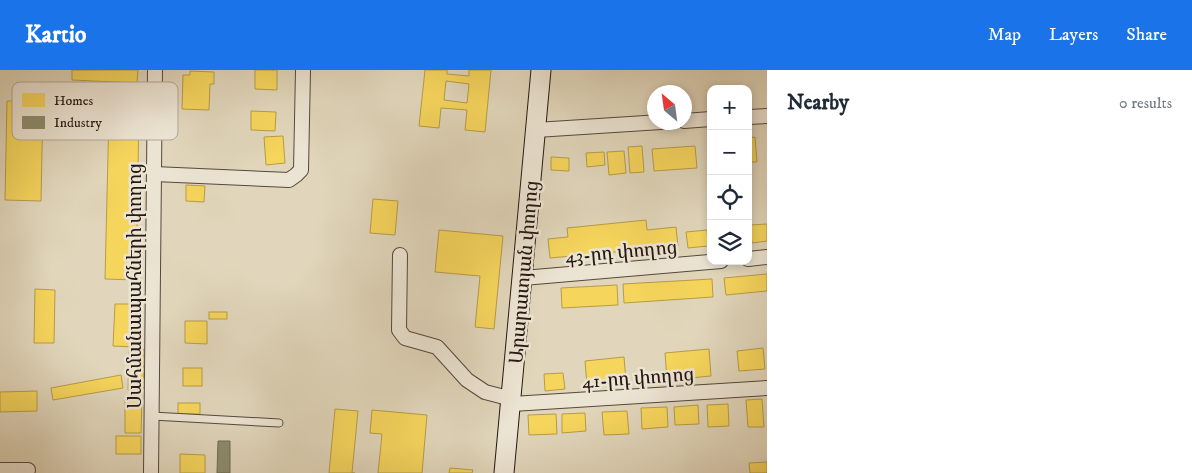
<!DOCTYPE html>
<meta charset="utf-8">
<style>
body{margin:0;font-family:"IM FELL DW Pica","Noto Serif Armenian",serif;background:#f2f2f3;color:#1f2937}
.controls{position:absolute;right:15px;top:15px;display:grid;overflow:hidden;border-radius:10px;box-shadow:0 2px 8px #0003}
.controls button{width:45px;height:45px;display:grid;place-items:center;padding:0;border:0;border-bottom:1px solid #e0e1e3;background:#fff;color:#1f2937;font:25px sans-serif}
.compass{position:absolute;left:647px;top:15px;width:45px;height:45px;border-radius:50%;background:#fff;box-shadow:0 2px 8px #0003;rotate:331deg}
.list{margin:0;padding:0;list-style:none}
h2{display:flex;justify-content:space-between;align-items:center;height:65px;margin:0;padding:0 20px;font-size:21px}
h2 small{font-size:16px;font-weight:400;color:#747a83}
.icon{flex:none;width:28px;height:28px;fill:none;stroke:currentColor;stroke-width:2;stroke-linecap:round;stroke-linejoin:round}
.map{position:relative;flex:none;width:767px;height:403px;overflow:hidden}
header{display:flex;align-items:center;gap:30px;box-sizing:border-box;height:70px;padding:0 25px;background:#1a73e8;color:#fff}
header strong{font-size:24px}
nav{display:flex;gap:28px;margin-inline-start:auto;font-size:18px}
main{display:flex}
aside{flex:1;background:#fff}
.map>svg:first-child{display:block}
.homes{fill:#f6d55c;stroke:#b79c46;fill-rule:evenodd}
.industry{fill:#8c8c6e;stroke:#6d6953}
.lines{fill:none;stroke-linecap:round;stroke-linejoin:round}
.service-casing{stroke:#54483d;stroke-width:9}
.minor-casing{stroke:#54483d;stroke-width:16}
.secondary-casing{stroke:#251813;stroke-width:21}
.service{stroke:#ece4d3;stroke-width:7}
.minor{stroke:#ece4d3;stroke-width:14}
.secondary{stroke:#ece4d3;stroke-width:19}
.labels{text-anchor:middle;stroke-width:5;stroke-linejoin:round;paint-order:stroke}
.street-label{font-size:19px;fill:#251813;stroke:#ece4d3}
.key{fill:#ece4d3;stroke:#b0a799;stroke-width:1}
.key-label{font-size:14px;fill:#251813}
</style>
<header>
<strong>Kartio</strong>
<nav><a>Map</a><a>Layers</a><a>Share</a></nav>
</header>
<main>
<div class="map">
<svg width="767" height="403" viewBox="0 0 767 403">
<rect width="100%" height="100%" fill="#e1d6bb"/>
<filter id="stains"><feTurbulence type="fractalNoise" baseFrequency=".004" numOctaves="4"/><feColorMatrix values="0 0 0 0 .2 0 0 0 0 .09 0 0 0 0 .02 0 0 0 .5 -.17"/></filter>
<radialGradient id="worn" r=".72"><stop offset=".6" stop-color="#630" stop-opacity="0"/><stop offset="1" stop-color="#630" stop-opacity=".3"/></radialGradient>
<g class="homes">
<polygon points="72,0 138,0 137,13 72,10"/>
<polygon points="255,0 277,0 277,20 255,19"/>
<path d="M425,0H447V4L469,6V0H491L485,62L465,60L467,40L441,38L439,58L419,56ZM446,11L469,14L467,33L444,30Z"/>
<polygon points="190,1 214,2 214,14 210,14 209,40 182,39 183,5 190,5"/>
<polygon points="7,31 43,31 41,131 5,130"/>
<polygon points="251,41 276,42 275,61 251,60"/>
<polygon points="109,43 139,43 136,210 105,209"/>
<polygon points="283,66 285,93 266,95 264,67"/>
<polygon points="755,67 757,92 748,92 748,68"/>
<polygon points="642,76 644,102 630,103 628,77"/>
<polygon points="695,76 697,98 654,101 652,79"/>
<polygon points="624,81 626,103 609,105 607,82"/>
<polygon points="604,82 605,95 587,97 586,83"/>
<polygon points="551,87 569,88 569,101 551,100"/>
<polygon points="186,115 205,116 204,132 186,131"/>
<polygon points="373,129 398,131 395,165 370,163"/>
<polygon points="646,150 647,160 676,157 678,176 550,188 548,169 568,167 567,158"/>
<polygon points="767,154 767,171 752,173 750,155"/>
<polygon points="439,160 503,166 494,259 475,257 480,206 435,202"/>
<polygon points="707,160 708,176 688,178 686,162"/>
<polygon points="767,204 767,221 726,225 724,208"/>
<polygon points="712,209 713,227 624,233 623,214"/>
<polygon points="617,215 618,235 562,238 561,218"/>
<polygon points="35,219 55,220 54,273 34,273"/>
<polygon points="115,234 135,234 134,277 113,276"/>
<rect x="209" y="242" width="18" height="7"/>
<polygon points="185,251 207,251 207,274 185,273"/>
<polygon points="763,278 765,299 739,301 737,281"/>
<polygon points="129,279 144,279 143,320 128,320"/>
<polygon points="709,279 711,306 667,310 665,283"/>
<polygon points="624,287 626,311 587,315 585,291"/>
<rect x="183" y="298" width="19" height="18"/>
<polygon points="563,303 565,319 545,321 544,304"/>
<polygon points="121,305 123,318 53,330 51,318"/>
<polygon points="37,321 37,341 0,342 0,322"/>
<polygon points="762,329 764,357 748,357 746,330"/>
<polygon points="125,330 142,330 141,363 125,363"/>
<rect x="178" y="333" width="22" height="11"/>
<polygon points="728,334 729,356 708,357 707,335"/>
<polygon points="698,335 699,354 675,355 674,337"/>
<polygon points="667,337 668,357 642,359 641,338"/>
<polygon points="335,339 358,341 352,403 355,403 329,403"/>
<polygon points="372,340 427,345 422,403 378,403 382,364 370,363"/>
<polygon points="627,341 629,364 604,365 602,342"/>
<polygon points="585,343 586,361 562,363 562,344"/>
<polygon points="556,344 557,364 529,365 528,345"/>
<rect x="116" y="366" width="25" height="18"/>
<polygon points="180,384 205,385 205,403 180,403"/>
<polygon points="767,392 767,403 750,403 749,393"/>
<polygon points="450,398 473,400 472,403 449,403"/>
</g>
<polygon class="industry" points="218,371 230,371 230,403 217,403"/>
<g class="lines">
<g class="service-casing">
<polyline id="service" points="152,346 279,353"/>
</g>
<g class="minor-casing">
<g id="minor">
<polyline points="748,47 767,46"/>
<polyline points="684,51 711,49"/>
<polyline points="536,60 661,52"/>
<polyline points="154,104 289,110 296,105 301,100 303,0"/>
<polyline points="400,185 399,260 405,268 437,277 467,310 485,322 512,329"/>
<polyline points="748,189 767,187"/>
<polyline points="523,208 721,191"/>
<polyline points="512,334 767,318"/>
<polyline points="0,400 28,400"/>
<polyline points="151,403 155,0"/>
</g>
</g>
<g class="secondary-casing">
<polyline id="secondary" points="504,403 541,0"/>
</g>
<use href="#service" class="service"/>
<use href="#minor" class="minor"/>
<use href="#secondary" class="secondary"/>
</g>
<g class="labels">
<g class="street-label">
<text transform="translate(621 181) rotate(-5)" y="7">43-րդ փողոց</text>
<text transform="translate(523 202) rotate(-85)" y="7">Արարատյան փողոց</text>
<text transform="translate(134 216) rotate(-90)" y="7">Սահմանապահների փողոց</text>
<text transform="translate(638 307) rotate(-4)" y="7">41-րդ փողոց</text>
</g>
</g>
<rect x="12" y="12" width="166" height="58" rx="8" class="key"/>
<rect x="22" y="23" width="23" height="14" fill="#f6d55c"/>
<rect x="22" y="46" width="23" height="13" fill="#8c8c6e"/>
<g class="key-label">
<text x="54" y="35">Homes</text>
<text x="54" y="57">Industry</text>
</g>
<rect width="100%" height="100%" filter="url(#stains)"/>
<rect width="100%" height="100%" fill="url(#worn)"/>
</svg>
<div class="controls">
<button>+</button>
<button>−</button>
<button><svg class="icon" aria-label="locate" viewBox="0 0 24 24"><circle cx="12" cy="12" r="6"/><path d="M12 2v4M12 18v4M2 12h4M18 12h4"/></svg></button>
<button><svg class="icon" aria-label="layers" viewBox="0 0 24 24"><path d="M12 4l9 5-9 5-9-5zM3 14l9 5 9-5"/></svg></button>
</div>
<svg class="compass" viewBox="-18 -18 36 36"><path d="M0-13l5 13h-10z" fill="#e53935"/><path d="M0 13l5-13h-10z" fill="#747a83"/></svg>
</div>
<aside>
<h2>Nearby<small>0 results</small></h2>
<ul class="list">
</ul>
</aside>
</main>
